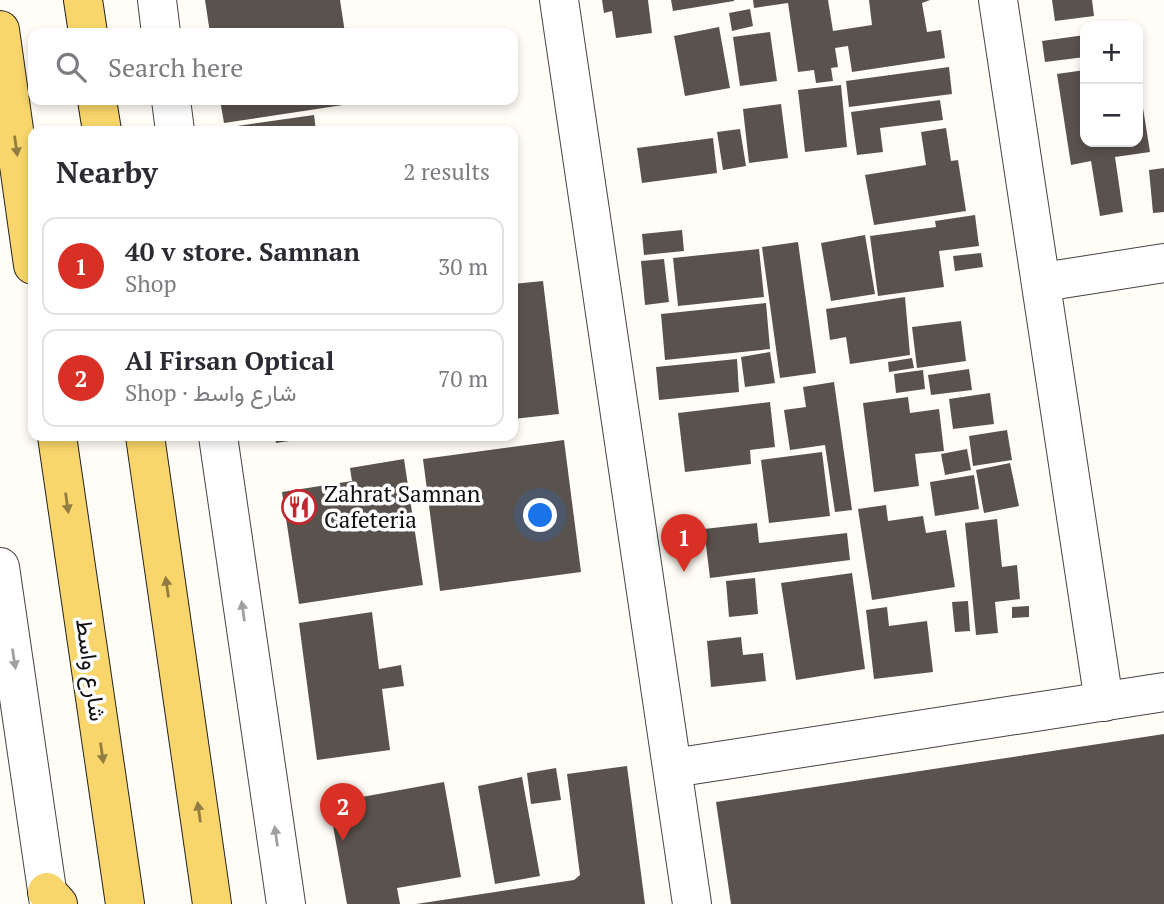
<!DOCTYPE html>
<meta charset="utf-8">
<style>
body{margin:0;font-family:"PT Serif",Vazirmatn,serif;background:#f2f2f3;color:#2b2b33}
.controls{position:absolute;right:21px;top:21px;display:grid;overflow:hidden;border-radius:14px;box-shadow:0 4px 10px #0003}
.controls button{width:63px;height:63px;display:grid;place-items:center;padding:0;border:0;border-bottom:2px solid #e1e1e2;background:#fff;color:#2b2b33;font:35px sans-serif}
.you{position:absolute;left:541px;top:516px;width:24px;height:24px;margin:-18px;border:5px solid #fff;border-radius:50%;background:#1a73e8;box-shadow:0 0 0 10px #1a73e833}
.badge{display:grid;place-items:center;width:46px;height:46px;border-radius:50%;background:#d93025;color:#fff;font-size:23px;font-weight:700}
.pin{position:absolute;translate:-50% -58px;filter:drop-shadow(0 2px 4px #0008)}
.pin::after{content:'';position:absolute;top:37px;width:24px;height:21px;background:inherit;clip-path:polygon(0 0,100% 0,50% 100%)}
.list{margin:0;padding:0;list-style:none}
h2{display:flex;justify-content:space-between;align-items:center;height:91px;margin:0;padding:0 28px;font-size:30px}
h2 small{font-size:23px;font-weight:400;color:#7c7c81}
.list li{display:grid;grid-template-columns:46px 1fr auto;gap:21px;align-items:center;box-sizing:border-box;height:98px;margin:0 14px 14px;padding:0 14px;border:2px solid #e1e1e2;border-radius:14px}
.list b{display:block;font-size:26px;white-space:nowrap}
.list p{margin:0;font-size:23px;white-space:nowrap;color:#7c7c81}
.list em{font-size:23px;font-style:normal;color:#7c7c81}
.icon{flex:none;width:38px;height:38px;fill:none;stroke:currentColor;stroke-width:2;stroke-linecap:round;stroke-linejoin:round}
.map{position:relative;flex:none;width:1164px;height:904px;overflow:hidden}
.search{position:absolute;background:#fff;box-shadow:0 4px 10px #0003;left:28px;top:28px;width:490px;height:77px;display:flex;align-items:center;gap:18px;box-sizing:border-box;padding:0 24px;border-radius:14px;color:#7c7c81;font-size:26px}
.panel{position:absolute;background:#fff;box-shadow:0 4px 10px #0003;left:28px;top:126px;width:490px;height:315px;border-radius:14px}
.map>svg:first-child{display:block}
.building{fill:#5a524d}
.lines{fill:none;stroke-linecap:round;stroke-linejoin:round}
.minor-casing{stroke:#444;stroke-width:40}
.major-casing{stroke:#222;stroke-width:40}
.minor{stroke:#fff;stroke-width:38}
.major{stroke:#f9d66b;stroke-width:38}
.oneway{fill:#917d42}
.oneway2{fill:#a0a0a0}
.labels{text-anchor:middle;stroke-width:7;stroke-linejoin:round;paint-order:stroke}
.poi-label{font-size:23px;fill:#111;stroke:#fff;text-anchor:start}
.street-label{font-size:23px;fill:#111;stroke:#fff}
</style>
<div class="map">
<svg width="1164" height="904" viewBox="0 0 1164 904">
<rect width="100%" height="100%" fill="#fffdf5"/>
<g class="building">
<polygon points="205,0 340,0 345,33 210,33"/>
<polygon points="602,0 648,0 652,33 616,38 612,11 604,13"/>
<polygon points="671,0 734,0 734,1 673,11"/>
<polygon points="753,0 828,0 833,31 872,25 869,0 930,0 922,3 927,32 941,30 945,58 852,72 848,46 835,48 838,67 831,68 833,81 816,83 814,70 798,72 788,3 754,8"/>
<polygon points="1052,0 1092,0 1094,16 1055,21"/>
<polygon points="750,9 753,26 732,31 729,13"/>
<polygon points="1138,26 1143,49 1138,49"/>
<polygon points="719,27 730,88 685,96 674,36"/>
<polygon points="770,32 777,81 740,86 733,37"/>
<polygon points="1085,35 1085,57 1045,62 1042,41"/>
<polygon points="949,67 952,94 849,107 846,81"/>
<polygon points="1085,70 1085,142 1138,142 1139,83 1150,152 1115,157 1123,212 1100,216 1091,161 1071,165 1057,74"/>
<polygon points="841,85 847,147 805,152 798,90"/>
<polygon points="220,100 355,100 356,103 224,123"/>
<polygon points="940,100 943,120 880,128 883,152 857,155 851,112"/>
<polygon points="781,104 788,158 749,163 743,109"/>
<polygon points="314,115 316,131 238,131 237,126"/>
<polygon points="946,128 951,161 958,160 966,211 874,225 865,175 926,165 921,132"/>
<polygon points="740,129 746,166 723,170 717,132"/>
<polygon points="713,138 717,173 642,183 637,148"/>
<polygon points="1164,168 1164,212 1153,213 1149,170"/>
<polygon points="975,215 979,246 939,251 944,287 878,296 870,236 936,227 935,221"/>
<polygon points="682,230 684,251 644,255 642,234"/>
<polygon points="865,235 875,294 831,301 821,243"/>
<polygon points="798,242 816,373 780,378 762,247"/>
<polygon points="759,249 764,297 678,306 673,258"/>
<polygon points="981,253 983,267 955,271 953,256"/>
<polygon points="664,259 669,302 645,305 641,261"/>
<polygon points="543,281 559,414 513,419 513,284"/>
<polygon points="905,297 910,355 850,364 846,337 830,340 826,309"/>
<polygon points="766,303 770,349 665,360 661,314"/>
<polygon points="961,321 966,361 917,368 912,327"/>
<polygon points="770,352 775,383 745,387 741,357"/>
<polygon points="912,358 914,368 889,372 888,362"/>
<polygon points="737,359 739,392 659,400 656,367"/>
<polygon points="969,369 972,390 931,395 928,375"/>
<polygon points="923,370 925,389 896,393 894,374"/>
<polygon points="834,382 852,510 835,512 825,445 790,450 784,410 806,407 803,387"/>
<polygon points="990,393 994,424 953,429 949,399"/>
<polygon points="908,397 910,413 939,409 944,451 915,454 919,486 874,492 863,403"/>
<polygon points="770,402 775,447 750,450 751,464 685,472 678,413"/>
<polygon points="1007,430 1012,460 973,466 969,436"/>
<polygon points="275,436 316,436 316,437 276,443"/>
<polygon points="564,440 581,572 440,591 423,459"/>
<polygon points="967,449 971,470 945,475 941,454"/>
<polygon points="822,452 830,516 769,523 761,460"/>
<polygon points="404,459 423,585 299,604 282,492 352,481 350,468"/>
<polygon points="1010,463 1019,506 984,513 976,470"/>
<polygon points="974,475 979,509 935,516 930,482"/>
<polygon points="886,505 888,521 923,516 926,533 946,530 955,587 872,600 858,509"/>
<polygon points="997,519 1002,567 1017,565 1020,599 995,602 998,633 976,635 965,523"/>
<polygon points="757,523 759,543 847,533 850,560 710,578 704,529"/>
<polygon points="852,573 865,669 796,680 781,583"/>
<polygon points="755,578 758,614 729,617 726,581"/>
<polygon points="968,601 970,631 955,632 952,602"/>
<polygon points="1029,606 1029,617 1012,618 1012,607"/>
<polygon points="887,607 889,626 927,621 933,672 874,679 866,610"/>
<polygon points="372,612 379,669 401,665 404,686 382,689 390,750 317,760 299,623"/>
<polygon points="741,637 743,655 763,653 766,681 711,687 707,641"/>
<polygon points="1164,734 1164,904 731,904 716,802"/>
<polygon points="627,766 645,904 416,904 574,880 580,875 567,774"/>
<polygon points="556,768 561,800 531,804 527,773"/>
<polygon points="522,777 540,876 495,884 478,786"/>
<polygon points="444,782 461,877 397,888 400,904 347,904 329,803"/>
</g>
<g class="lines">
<g class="minor-casing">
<g id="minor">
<polyline points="157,0 161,33"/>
<polyline points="559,0 692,904"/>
<polyline points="998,0 1104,702"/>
<polyline points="171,100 175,131"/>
<polyline points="1043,282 1164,263"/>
<polyline points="218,436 286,904"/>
<polyline points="0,567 49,904"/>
<polyline points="673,768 1164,692"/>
</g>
</g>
<g class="major-casing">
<g id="major">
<polyline points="83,0 88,33"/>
<polyline points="0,30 33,265"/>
<polyline points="97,100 102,131"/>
<polyline points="57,436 125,904"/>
<polyline points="145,436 212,904"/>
<polyline points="47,892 58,904"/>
</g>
</g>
<use href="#minor" class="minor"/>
<use href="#major" class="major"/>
</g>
<defs><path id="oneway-solid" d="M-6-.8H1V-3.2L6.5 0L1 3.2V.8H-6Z" transform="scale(1.75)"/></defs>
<g class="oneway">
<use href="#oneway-solid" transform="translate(16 146) rotate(82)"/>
<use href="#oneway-solid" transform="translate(67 503) rotate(82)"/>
<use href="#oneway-solid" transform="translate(167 587) rotate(-98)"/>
<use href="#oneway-solid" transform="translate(102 753) rotate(82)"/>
<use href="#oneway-solid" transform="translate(199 812) rotate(-98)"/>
</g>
<g class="oneway2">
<use href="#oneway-solid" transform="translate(243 611) rotate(-98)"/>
<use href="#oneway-solid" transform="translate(14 659) rotate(81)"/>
<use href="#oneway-solid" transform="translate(276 836) rotate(-98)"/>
</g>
<defs>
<g id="restaurant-ring" transform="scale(1.75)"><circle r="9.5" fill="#fff" stroke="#c4262e" stroke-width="1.5"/><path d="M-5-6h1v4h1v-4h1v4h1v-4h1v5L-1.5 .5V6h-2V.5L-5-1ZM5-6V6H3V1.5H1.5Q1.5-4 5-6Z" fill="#c4262e"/></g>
</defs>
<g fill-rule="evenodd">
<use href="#restaurant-ring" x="299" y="507"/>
</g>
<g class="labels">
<g class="poi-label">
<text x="324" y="502">Zahrat Samnan<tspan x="324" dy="26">Cafeteria</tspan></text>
</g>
<g class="street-label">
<text transform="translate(91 670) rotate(82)" y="8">شارع واسط</text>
</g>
</g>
</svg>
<div class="controls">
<button>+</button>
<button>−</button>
</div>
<div class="you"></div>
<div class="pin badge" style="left:684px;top:572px">1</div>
<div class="pin badge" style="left:343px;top:841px">2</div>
<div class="search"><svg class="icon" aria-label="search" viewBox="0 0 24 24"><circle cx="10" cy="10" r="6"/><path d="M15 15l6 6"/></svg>Search here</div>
<section class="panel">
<h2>Nearby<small>2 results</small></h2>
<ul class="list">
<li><span class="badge">1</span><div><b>40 v store. Samnan</b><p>Shop</p></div><em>30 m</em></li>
<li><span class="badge">2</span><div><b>Al Firsan Optical</b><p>Shop · شارع واسط</p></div><em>70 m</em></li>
</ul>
</section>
</div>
